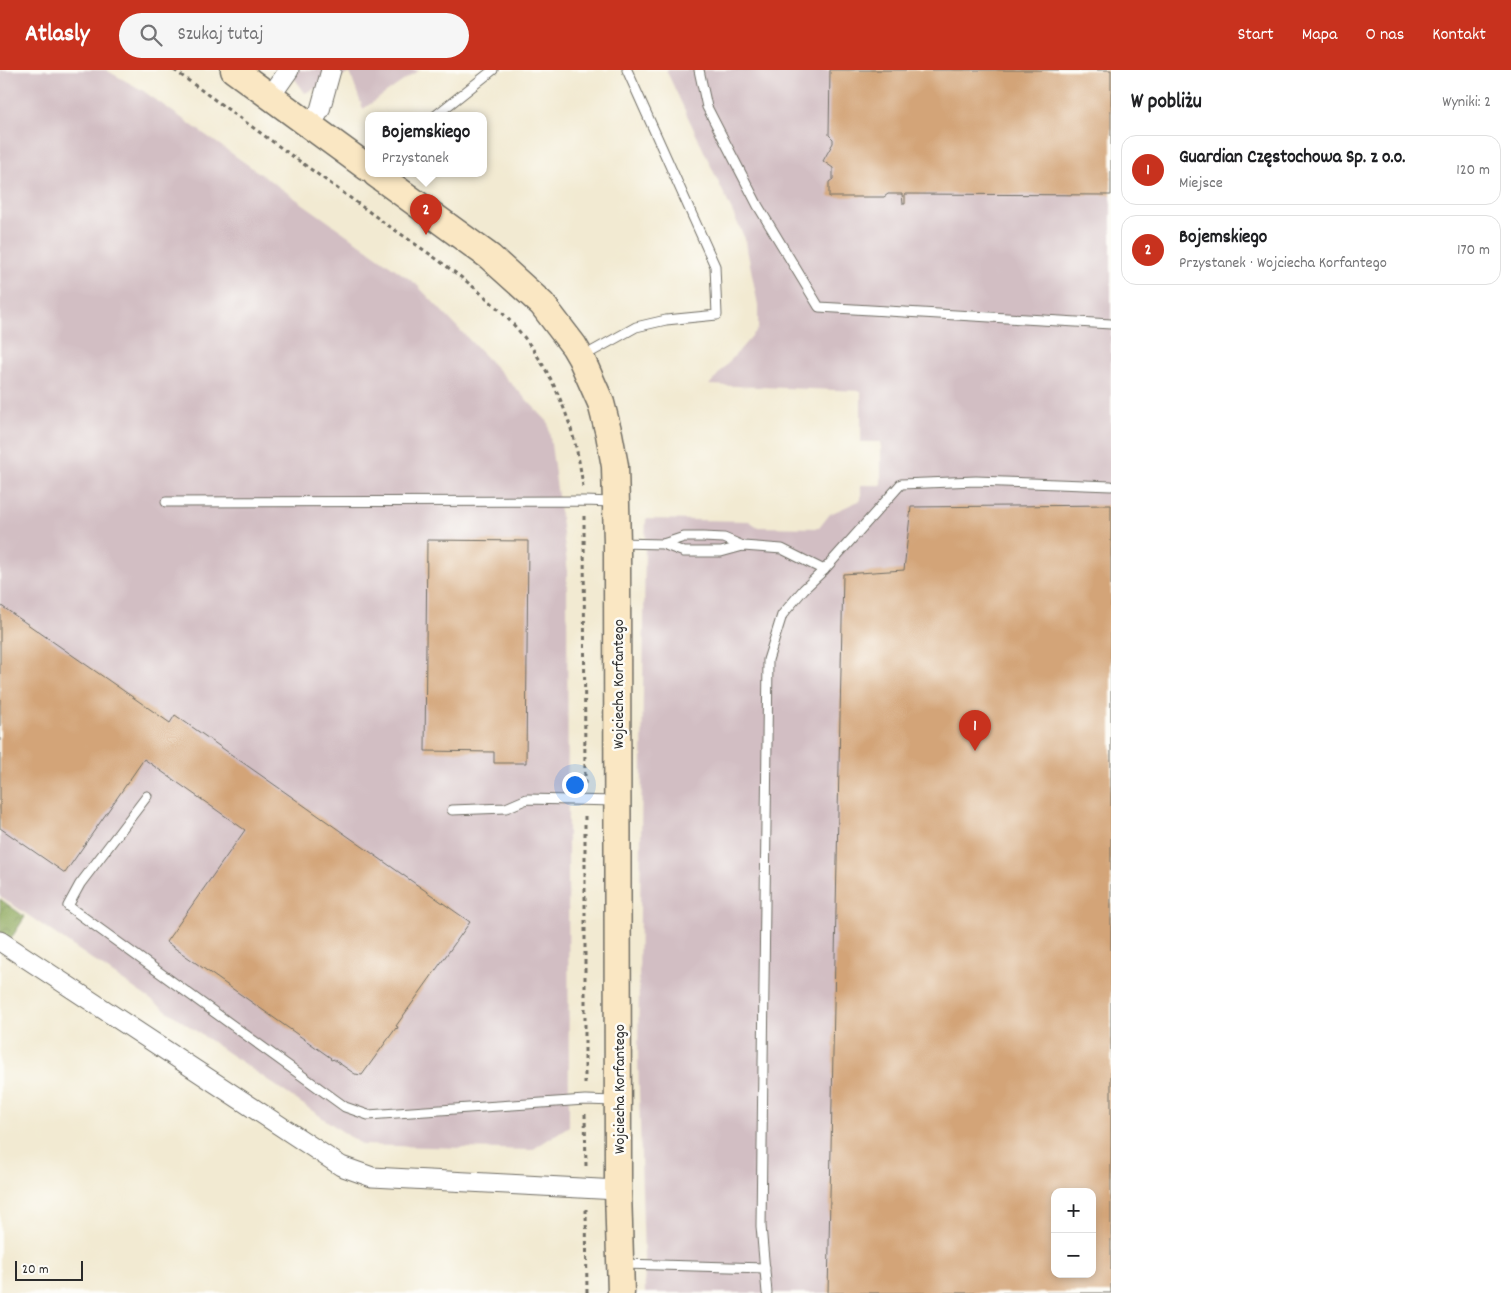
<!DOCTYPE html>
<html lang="pl">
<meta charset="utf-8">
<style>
body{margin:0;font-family:Dekko,sans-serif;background:#f6f6f6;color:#202124}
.controls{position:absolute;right:15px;bottom:15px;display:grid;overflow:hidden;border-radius:10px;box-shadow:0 2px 8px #0003}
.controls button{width:45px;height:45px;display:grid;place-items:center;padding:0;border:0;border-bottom:1px solid #e0e0e0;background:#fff;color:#202124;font:25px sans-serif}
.scale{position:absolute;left:15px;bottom:12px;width:68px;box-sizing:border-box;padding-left:5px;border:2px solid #2b2b2b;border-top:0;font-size:14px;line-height:18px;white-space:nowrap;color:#2b2b2b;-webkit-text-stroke:4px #fdfcf7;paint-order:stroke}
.you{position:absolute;left:574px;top:714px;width:18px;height:18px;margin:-12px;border:4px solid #fff;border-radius:50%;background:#1a73e8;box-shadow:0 0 0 8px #1a73e833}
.badge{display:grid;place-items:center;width:32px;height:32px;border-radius:50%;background:#c8321e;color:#fff;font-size:16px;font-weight:700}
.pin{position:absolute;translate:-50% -41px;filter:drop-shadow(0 1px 2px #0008)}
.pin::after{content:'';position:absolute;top:26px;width:18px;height:15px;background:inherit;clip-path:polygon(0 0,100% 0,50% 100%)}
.popup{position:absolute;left:365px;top:42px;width:122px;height:65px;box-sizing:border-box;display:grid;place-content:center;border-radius:10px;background:#fff;filter:drop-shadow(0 1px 4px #0005);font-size:16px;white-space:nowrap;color:#757577}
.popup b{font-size:19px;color:#202124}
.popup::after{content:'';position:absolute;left:50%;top:100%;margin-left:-10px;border:10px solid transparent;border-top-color:#fff}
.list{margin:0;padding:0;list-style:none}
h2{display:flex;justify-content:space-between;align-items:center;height:65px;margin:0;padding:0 20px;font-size:21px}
h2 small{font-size:16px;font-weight:400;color:#757577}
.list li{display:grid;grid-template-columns:32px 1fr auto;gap:15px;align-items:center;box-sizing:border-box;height:70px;margin:0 10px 10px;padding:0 10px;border:1px solid #e0e0e0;border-radius:15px}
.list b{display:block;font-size:19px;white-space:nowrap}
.list p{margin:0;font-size:16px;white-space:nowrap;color:#757577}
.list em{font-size:16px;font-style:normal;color:#757577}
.icon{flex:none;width:28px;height:28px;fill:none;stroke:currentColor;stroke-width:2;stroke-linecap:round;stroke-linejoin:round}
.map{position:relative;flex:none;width:1111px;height:1223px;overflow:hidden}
header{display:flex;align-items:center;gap:30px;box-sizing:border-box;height:70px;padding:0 25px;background:#c8321e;color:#fff}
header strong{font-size:24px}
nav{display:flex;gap:28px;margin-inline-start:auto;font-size:18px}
.search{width:350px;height:45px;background:#f6f6f6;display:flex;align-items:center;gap:12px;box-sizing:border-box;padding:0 18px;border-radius:28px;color:#757577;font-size:19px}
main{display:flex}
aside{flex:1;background:#fff}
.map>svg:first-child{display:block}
.industrial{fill:#d2bec3;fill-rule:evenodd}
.forest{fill:url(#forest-crowns);stroke:#5a6840}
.building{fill:#d3a478;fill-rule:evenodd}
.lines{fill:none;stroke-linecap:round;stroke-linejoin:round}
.lane-casing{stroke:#716e65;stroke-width:11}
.street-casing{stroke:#716e65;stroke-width:21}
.secondary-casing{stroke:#716e65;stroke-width:29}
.path{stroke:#716e65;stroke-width:3;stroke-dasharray:4 4;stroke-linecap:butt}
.lane{stroke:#fff;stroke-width:9}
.street{stroke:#fff;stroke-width:19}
.secondary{stroke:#fae7c3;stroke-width:26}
.labels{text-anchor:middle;stroke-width:5;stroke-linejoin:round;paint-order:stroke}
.street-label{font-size:16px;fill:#2b2b2b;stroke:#fdfcf7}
</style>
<header>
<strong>Atlasly</strong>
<div class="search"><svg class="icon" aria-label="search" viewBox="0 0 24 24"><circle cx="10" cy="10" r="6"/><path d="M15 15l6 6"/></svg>Szukaj tutaj</div>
<nav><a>Start</a><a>Mapa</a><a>O nas</a><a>Kontakt</a></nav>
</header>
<main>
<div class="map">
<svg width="1111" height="1223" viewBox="0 0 1111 1223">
<defs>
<pattern id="forest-crowns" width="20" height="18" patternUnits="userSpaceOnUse" patternTransform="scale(1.25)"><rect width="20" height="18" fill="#88a455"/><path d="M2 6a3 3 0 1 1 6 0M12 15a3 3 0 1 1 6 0" fill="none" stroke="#6f8647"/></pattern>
</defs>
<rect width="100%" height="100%" fill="#fdfcf7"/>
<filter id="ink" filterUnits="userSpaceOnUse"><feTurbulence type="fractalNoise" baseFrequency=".02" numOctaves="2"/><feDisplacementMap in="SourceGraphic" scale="10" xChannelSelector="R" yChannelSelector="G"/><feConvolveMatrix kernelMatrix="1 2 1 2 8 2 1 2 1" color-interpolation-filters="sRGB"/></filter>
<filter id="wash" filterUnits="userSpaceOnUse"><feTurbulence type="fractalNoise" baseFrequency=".0096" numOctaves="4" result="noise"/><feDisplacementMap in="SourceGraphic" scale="20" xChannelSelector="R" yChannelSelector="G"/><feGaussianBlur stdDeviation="1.12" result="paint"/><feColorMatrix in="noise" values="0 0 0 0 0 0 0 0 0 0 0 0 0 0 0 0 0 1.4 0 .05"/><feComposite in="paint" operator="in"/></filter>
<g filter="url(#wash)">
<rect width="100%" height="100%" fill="#f2ead2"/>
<g class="industrial">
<polygon points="0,0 106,0 142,20 415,213 548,352 567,493 569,1056 532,1080 362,1075 0,826"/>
<polygon points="285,0 419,0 363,39 350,3 305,23 292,5"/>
<path d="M666,0H1111V1223H645L638,986L645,472L646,449L749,451L758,457L819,458L830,444L861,430V415H881V372H861V321L709,315L758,259V235L745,169ZM1055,1122H1092V1204H1055Z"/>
</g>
<polygon class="forest" points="0,829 25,847 6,876 0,872"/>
<g id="blocks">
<g class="building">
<polygon points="830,0 1111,0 1111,125 905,124 905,134 903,134 902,124 888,124 884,127 829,127 829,112 833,109 833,98 823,91 833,73 833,69 829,65"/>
<path d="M1111,435V1223H828L843,504L904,500L911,437ZM1055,1122H1092V1204H1055Z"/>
<polygon points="427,470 528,471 526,693 494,693 494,682 425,681"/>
<polygon points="0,535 170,653 175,645 470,852 396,956 398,957 397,959 396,958 362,1005 355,1004 333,989 332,990 330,989 331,988 166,872 245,760 144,689 65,803 0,758"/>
</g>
</g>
</g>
<g filter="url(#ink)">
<use href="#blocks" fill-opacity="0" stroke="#716e65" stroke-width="1"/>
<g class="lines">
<g class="lane-casing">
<g id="lane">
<polyline points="699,0 707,37 758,136 819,237 1111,254"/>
<polyline points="435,46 493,0"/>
<polyline points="582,287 636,257 666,250 717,245 715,196 627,0"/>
<polyline points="166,432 584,431 613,432"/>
<polyline points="619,473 663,474 684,467 703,467 724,468 743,476"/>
<polyline points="663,474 684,482 721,482 743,476 782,479 824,500"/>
<polyline points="147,726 80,814 68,836 345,1037 368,1045 585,1030 615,1031"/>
<polyline points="452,740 506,738 527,729 615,731"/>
<polyline points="623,1194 765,1198"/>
<polyline points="767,1223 761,1156 768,590 782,545 804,519 824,500 901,414 976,411 1111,416"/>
</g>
</g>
<g class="street-casing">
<g id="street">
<polyline points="270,27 289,0"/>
<polyline points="310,56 320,40 331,0"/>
<polyline points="0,871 341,1096 372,1107 618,1120"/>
</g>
</g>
<g class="secondary-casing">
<g id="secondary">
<polyline points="234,0 368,98"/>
<polyline points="376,104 490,187 542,234 574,276 581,288 601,333 609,364 615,396 617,473 618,1120 621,1223"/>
</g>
</g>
<g class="path">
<path d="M174,0C242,50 311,99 379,149C429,184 490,222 527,271C559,314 577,365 583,417"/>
<polyline points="584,446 585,715"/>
<polyline points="585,746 585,1015"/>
<polyline points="585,1044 586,1097"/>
<polyline points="586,1139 587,1223"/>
</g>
<use href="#lane" class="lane"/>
<use href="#street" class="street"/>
<use href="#secondary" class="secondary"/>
</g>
</g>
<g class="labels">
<g class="street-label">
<text transform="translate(617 614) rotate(-90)" y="6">Wojciecha Korfantego</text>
<text transform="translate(618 1019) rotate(-90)" y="6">Wojciecha Korfantego</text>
</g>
</g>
</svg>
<div class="controls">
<button>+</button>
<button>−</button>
</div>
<div class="scale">20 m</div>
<div class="you"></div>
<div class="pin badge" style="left:975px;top:681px">1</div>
<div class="pin badge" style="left:426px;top:165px">2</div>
<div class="popup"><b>Bojemskiego</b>Przystanek</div>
</div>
<aside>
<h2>W pobliżu<small>Wyniki: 2</small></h2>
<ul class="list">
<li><span class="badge">1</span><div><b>Guardian Częstochowa Sp. z o.o.</b><p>Miejsce</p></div><em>120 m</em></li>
<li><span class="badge">2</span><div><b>Bojemskiego</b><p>Przystanek · Wojciecha Korfantego</p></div><em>170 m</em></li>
</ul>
</aside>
</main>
